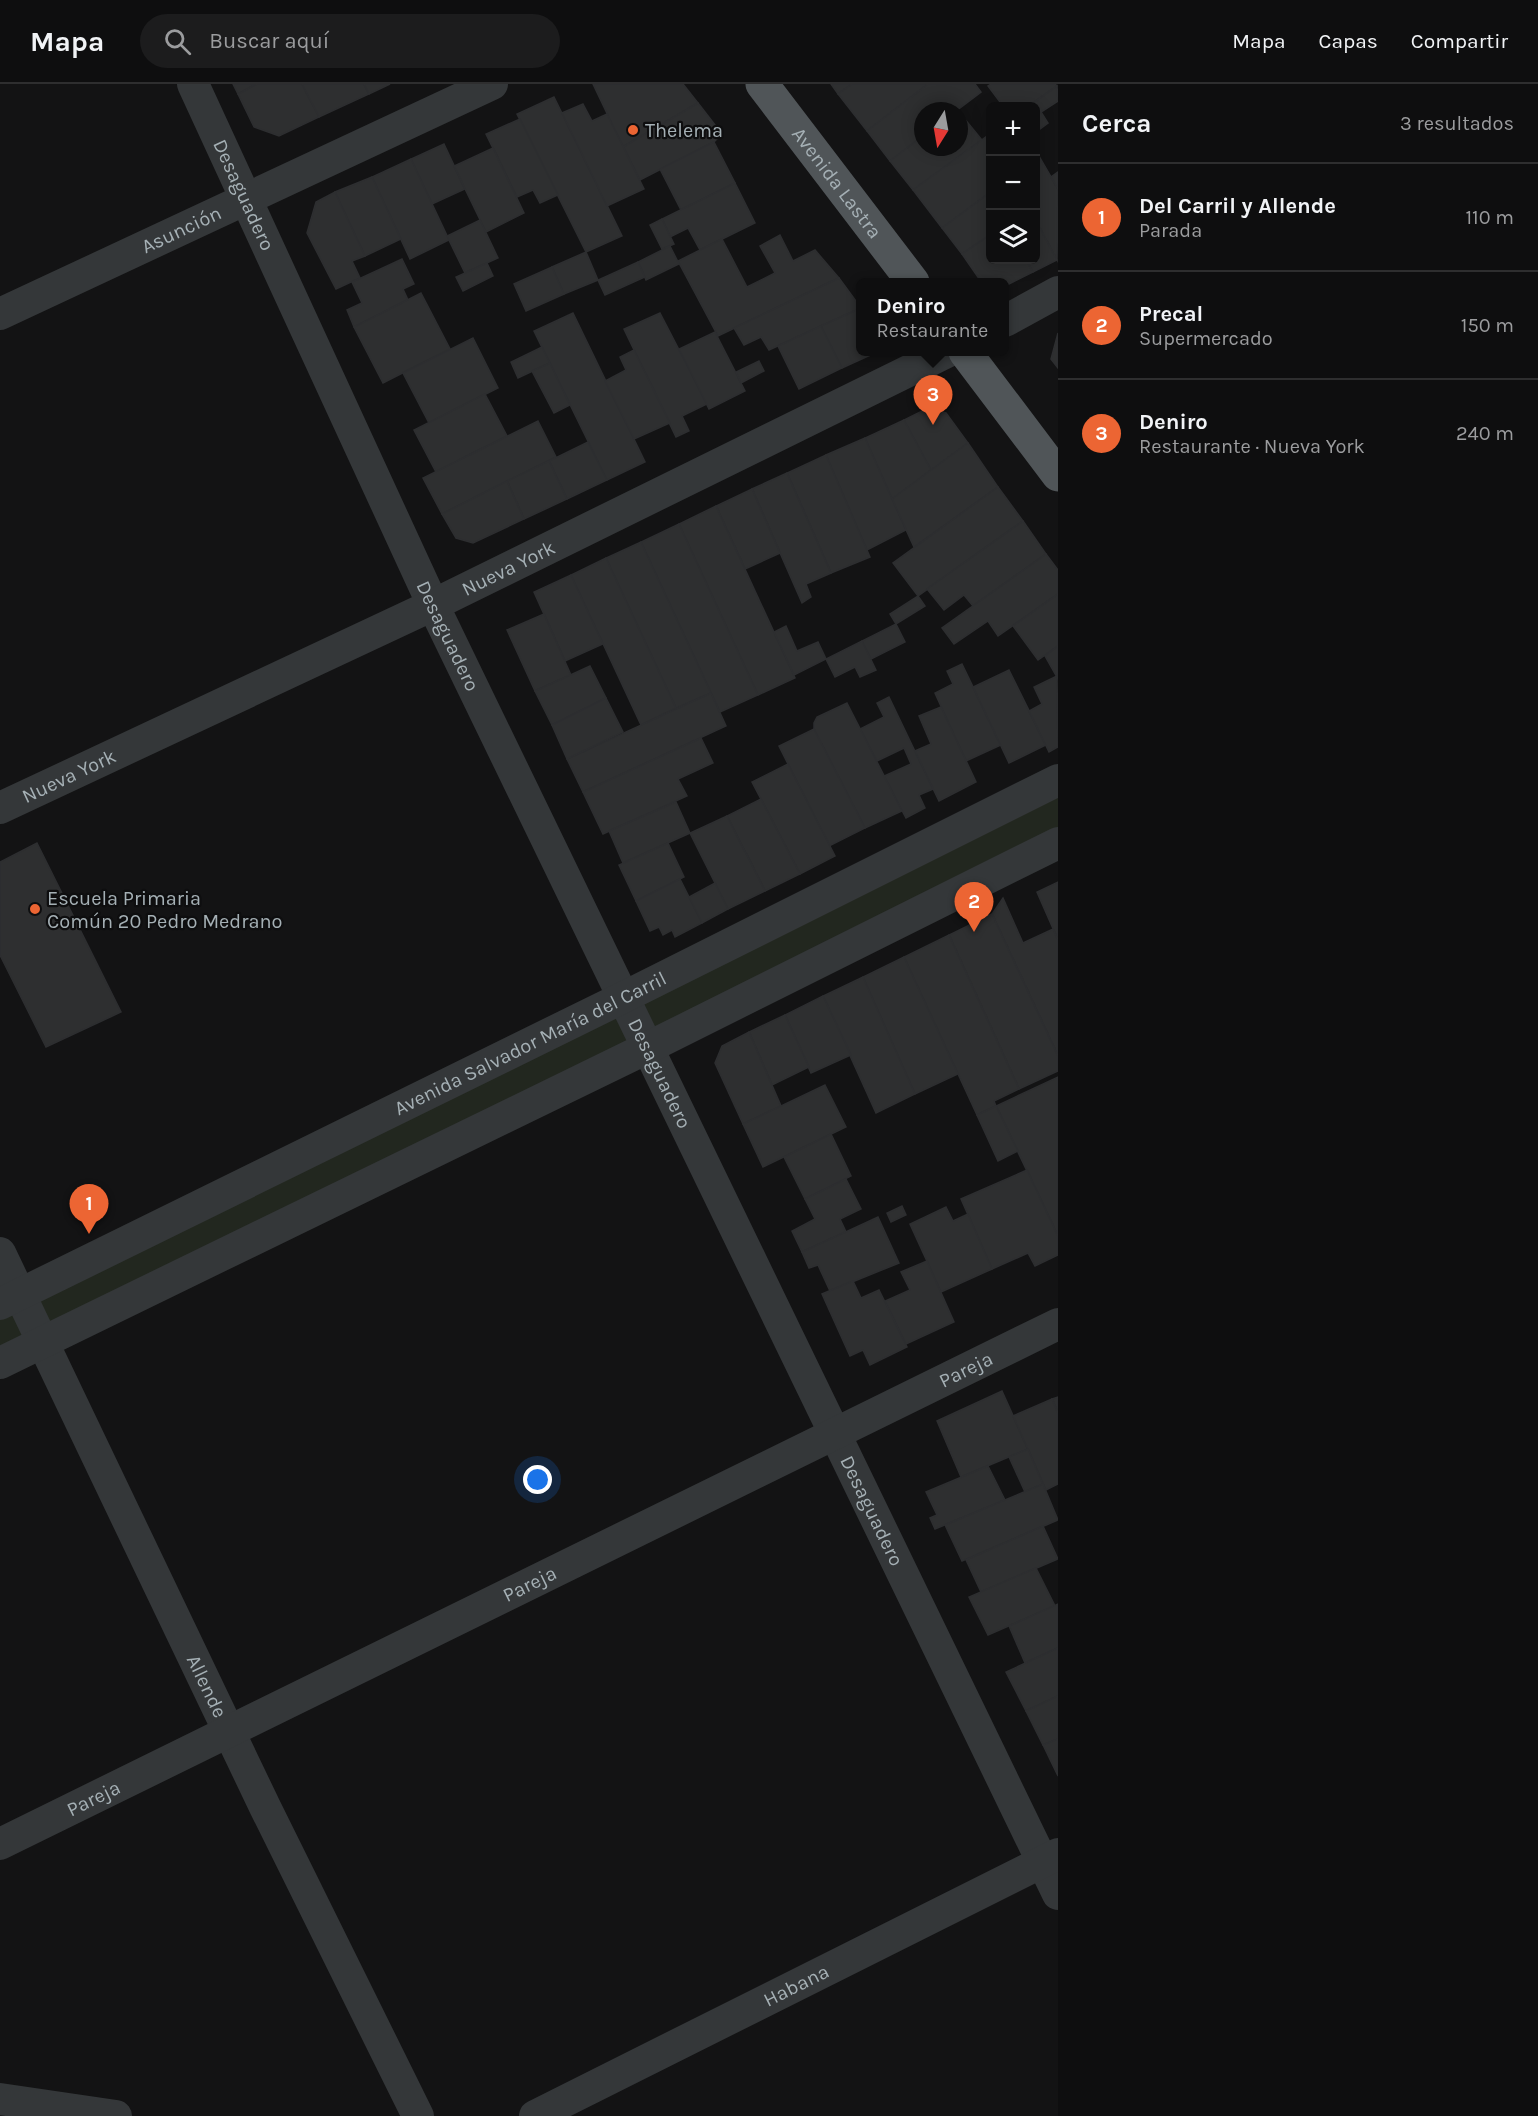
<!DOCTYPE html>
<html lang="es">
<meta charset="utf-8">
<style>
body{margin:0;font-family:Karla,sans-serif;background:#1c1c1d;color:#f1f3f6}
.controls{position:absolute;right:18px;top:18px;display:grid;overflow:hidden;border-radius:9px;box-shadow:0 3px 15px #0003}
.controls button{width:54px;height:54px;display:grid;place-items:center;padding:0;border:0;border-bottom:2px solid #2e2e2f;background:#0e0e0f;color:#f1f3f6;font:30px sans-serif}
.compass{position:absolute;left:914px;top:18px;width:54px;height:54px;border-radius:50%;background:#0e0e0f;box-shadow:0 3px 15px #0003;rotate:191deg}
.you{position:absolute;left:538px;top:1396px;width:21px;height:21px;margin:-15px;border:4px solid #fff;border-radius:50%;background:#1a73e8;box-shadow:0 0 0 9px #1a73e833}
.badge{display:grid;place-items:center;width:39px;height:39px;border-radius:50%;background:#ec6533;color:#fff;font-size:20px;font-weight:700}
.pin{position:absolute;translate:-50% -50px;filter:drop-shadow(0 2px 3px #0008)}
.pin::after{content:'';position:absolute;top:32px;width:21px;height:18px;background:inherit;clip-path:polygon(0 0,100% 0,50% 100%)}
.popup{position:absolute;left:856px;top:194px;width:153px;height:78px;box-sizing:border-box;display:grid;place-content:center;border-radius:9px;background:#0e0e0f;filter:drop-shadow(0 2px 4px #0005);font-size:20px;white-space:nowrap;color:#9b9c9e}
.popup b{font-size:22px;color:#f1f3f6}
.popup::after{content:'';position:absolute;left:50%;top:100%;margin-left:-12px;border:12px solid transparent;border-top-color:#0e0e0f}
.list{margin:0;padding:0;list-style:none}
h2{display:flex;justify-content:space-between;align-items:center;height:78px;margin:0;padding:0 24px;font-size:26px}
h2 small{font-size:20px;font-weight:400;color:#9b9c9e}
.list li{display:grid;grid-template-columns:39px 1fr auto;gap:18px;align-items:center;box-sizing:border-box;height:108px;padding:0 24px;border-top:2px solid #2e2e2f}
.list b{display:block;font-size:22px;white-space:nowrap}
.list p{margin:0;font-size:20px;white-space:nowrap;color:#9b9c9e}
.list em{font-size:20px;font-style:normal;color:#9b9c9e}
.icon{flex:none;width:33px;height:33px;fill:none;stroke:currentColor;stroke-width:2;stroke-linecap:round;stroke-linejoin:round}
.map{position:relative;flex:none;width:1058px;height:2032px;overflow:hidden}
header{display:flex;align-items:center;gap:36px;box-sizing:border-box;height:84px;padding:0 30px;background:#0e0e0f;border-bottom:2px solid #2e2e2f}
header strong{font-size:28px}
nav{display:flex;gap:33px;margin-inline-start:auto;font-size:21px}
.search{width:420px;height:54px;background:#1c1c1d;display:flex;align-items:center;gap:15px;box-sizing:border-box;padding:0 21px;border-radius:33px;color:#9b9c9e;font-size:22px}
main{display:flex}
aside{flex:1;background:#0e0e0f}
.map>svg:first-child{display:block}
.green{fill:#22271f}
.building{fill:#2e2f30;stroke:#2d2e30;stroke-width:1.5}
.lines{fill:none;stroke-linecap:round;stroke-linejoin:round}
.minor{stroke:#343739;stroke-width:32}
.major{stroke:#505558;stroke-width:33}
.poi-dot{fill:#ec6533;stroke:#0e0e0f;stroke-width:2}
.labels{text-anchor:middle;stroke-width:4.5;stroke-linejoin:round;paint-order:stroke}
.poi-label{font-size:20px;fill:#a5b0b5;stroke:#0e0e0f;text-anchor:start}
.street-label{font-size:20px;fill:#a5b0b5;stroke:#0e0e0f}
</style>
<header>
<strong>Mapa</strong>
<div class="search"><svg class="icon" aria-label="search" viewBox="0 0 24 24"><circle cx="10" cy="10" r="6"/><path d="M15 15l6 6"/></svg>Buscar aquí</div>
<nav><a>Mapa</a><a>Capas</a><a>Compartir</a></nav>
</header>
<main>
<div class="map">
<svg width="1058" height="2032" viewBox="0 0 1058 2032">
<rect width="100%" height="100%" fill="#131314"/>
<polygon class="green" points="1058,696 1058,759 0,1279 0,1220"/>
<g class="building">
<polygon points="233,0 257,0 238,10"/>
<polygon points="257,0 302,0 319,33 279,52 254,43 238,10"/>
<polygon points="302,0 364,0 369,10 319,33"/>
<polygon points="364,0 390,0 369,10"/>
<polygon points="593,0 683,0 698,19 623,63"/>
<polygon points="831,0 852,0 838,10"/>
<polygon points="852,0 928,0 867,47 838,10"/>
<polygon points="928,0 975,0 981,8 956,27 923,27 923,52 890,77 867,47"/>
<polygon points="991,0 1055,0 1057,2 1029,22 1003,22 988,2"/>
<polygon points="1057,2 1058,17 1041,28 1048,39 1036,48 1036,22 1029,22"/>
<polygon points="554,13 622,152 586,168 517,30"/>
<polygon points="698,19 722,50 714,58 640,96 623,63"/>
<polygon points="583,20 592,37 607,30 644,105 607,122 562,29"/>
<polygon points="959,28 982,56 913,106 890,77 923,52 923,63 959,63"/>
<polygon points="520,35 558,111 540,119 533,106 517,113 486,50"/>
<polygon points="990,50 990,108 942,144 913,106"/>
<polygon points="714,58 735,99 681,126 660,85"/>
<polygon points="444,60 465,105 432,120 411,75"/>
<polygon points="493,64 524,129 486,148 454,82"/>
<polygon points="1039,72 1058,105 1057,176 1036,137 1036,75"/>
<polygon points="411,75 449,156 410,175 372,93"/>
<polygon points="1058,88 1058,105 1051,93"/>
<polygon points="372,93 401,155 365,172 335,108"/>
<polygon points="735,99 755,139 700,166 688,144 670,153 662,135"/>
<polygon points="335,108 365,172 352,177 360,194 336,205 307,149 316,118"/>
<polygon points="987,111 990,116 990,151 962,170 942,144"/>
<polygon points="662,135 674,160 662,165 650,141"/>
<polygon points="480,136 498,174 465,189 447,152"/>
<polygon points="1036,137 1057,176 1033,188 1026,176 1036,176"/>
<polygon points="780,151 793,177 815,166 839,194 718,252 678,177 722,155 747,203 775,189 760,162"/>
<polygon points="990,151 990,176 1026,176 1033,188 1007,201 1005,198 980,196 962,170"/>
<polygon points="670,162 679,180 646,196 638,178"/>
<polygon points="586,168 598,196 564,210 552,183"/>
<polygon points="402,175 414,200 403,205 408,216 354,243 347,226 362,219 352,198"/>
<polygon points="638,178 645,193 605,211 598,196"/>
<polygon points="487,179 493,192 463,207 456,193"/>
<polygon points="552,183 564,210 526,227 514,200"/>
<polygon points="839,194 861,224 769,266 761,253 744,261 734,244"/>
<polygon points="421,209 450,265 383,299 354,243"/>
<polygon points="861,224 861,268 877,268 842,284 821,242"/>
<polygon points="573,229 645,378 607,396 534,247"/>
<polygon points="660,229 707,320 682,332 689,347 676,353 624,245"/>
<polygon points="821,242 842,284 799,305 778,262"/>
<polygon points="715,248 745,307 709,325 679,265"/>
<polygon points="1058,249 1058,284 1051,275"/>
<polygon points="473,254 498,304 429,339 403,289"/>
<polygon points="542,263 550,279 518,294 511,278"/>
<polygon points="634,266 670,339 634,355 605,297 626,286 620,273"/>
<polygon points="759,277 764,287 741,299 736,288"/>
<polygon points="550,279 570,321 554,329 532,287"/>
<polygon points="485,310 507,352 436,388 414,346"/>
<polygon points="928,324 946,329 968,359 931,386 904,336"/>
<polygon points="904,336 931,386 892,415 865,354"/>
<polygon points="538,337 556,373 442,430 423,394"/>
<polygon points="865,354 906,446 867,466 826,371"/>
<polygon points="588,358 607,396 567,415 549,377"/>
<polygon points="968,359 998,403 914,463 892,415"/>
<polygon points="826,371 870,473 831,489 787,389"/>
<polygon points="549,377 567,415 524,435 507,397"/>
<polygon points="787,389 831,489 806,500 811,513 802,519 752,405"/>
<polygon points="507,397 524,435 473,459 456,454 442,430"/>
<polygon points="998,403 1023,437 918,512 893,479"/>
<polygon points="752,405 780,469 745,485 716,422"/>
<polygon points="716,422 795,594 758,611 679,440"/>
<polygon points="1023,437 1046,470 973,522 964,511 944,526 927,505"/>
<polygon points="679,440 758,611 720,628 641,458"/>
<polygon points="641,458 711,609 676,624 606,474"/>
<polygon points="1046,470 1058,486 1058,510 998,552 988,537 954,560 942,544"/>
<polygon points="606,474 676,624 641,641 571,491"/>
<polygon points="571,491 603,560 565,577 534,508"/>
<polygon points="1058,510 1058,562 1038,576 1013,542"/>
<polygon points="918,512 925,522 896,540 890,530"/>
<polygon points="544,530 571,591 535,607 507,546"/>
<polygon points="896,540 905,558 871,575 862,557"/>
<polygon points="786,542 797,567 818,558 826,575 794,591 774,548"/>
<polygon points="862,557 876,586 860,593 855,583 835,593 826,575"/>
<polygon points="1058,562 1058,595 1045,572"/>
<polygon points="962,580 1001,661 966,677 935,609 953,600 947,587"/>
<polygon points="590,582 606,614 552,641 535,607"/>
<polygon points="1009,586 1046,661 1009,679 973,603"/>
<polygon points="1057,592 1058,663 1049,668 1029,627 1042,620 1034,603"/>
<polygon points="711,609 726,642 583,708 567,675"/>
<polygon points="889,613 933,705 919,711 925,724 906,734 884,692 911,680 904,664 877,677 860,645 884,633 877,619"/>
<polygon points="606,614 623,648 567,675 552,641"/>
<polygon points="847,619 902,727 865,744 814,645 814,639 817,633"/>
<polygon points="941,623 976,698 939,717 915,667 931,660 919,632"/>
<polygon points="814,645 865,744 829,762 779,662"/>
<polygon points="701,654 713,679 678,695 687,712 603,750 583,708"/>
<polygon points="788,680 835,772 800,790 752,698"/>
<polygon points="761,715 800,790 765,807 727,732"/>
<polygon points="676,718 690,749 623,779 609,747"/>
<polygon points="727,732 765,807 728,825 690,749"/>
<polygon points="37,759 121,928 46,963 0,871 0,778"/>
<polygon points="668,759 684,793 636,817 619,781"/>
<polygon points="680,795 702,839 675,853 672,846 663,851 659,843 650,847 636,817"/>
<polygon points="1058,798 1058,856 1037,808"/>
<polygon points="715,799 728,825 702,839 689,813"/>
<polygon points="1003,814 1023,859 1053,845 1058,856 1058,972 992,830"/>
<polygon points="992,830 1058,972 1058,987 1019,1005 949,851"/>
<polygon points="949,851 1019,1005 994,1017 996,1022 977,1031 904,873"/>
<polygon points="904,873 958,990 915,1010 863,893"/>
<polygon points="863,893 915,1010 876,1029 823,912"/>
<polygon points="823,912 851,971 811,989 785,931"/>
<polygon points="785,931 809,983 772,1001 749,948"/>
<polygon points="749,948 781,1022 743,1040 715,979 722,962"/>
<polygon points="1058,993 1058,1152 996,1022"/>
<polygon points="825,1001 846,1043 763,1083 743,1040"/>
<polygon points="996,1022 1018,1067 998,1077 977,1031"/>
<polygon points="831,1050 851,1092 805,1115 784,1073"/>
<polygon points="1027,1086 1058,1152 1058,1171 1035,1182 1028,1169 992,1185 961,1115"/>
<polygon points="846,1095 861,1125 840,1135 846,1148 802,1168 792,1147 815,1135 805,1115"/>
<polygon points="902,1122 906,1131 891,1138 887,1129"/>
<polygon points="946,1123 953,1137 968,1130 992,1185 941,1208 910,1140"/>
<polygon points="878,1133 899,1179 830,1207 818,1181 809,1184 802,1168"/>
<polygon points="927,1177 954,1238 906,1260 885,1217 910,1206 901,1188"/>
<polygon points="853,1197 861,1214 879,1206 907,1263 870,1281 863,1266 850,1272 822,1210"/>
<polygon points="1002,1307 1028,1365 961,1393 937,1337"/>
<polygon points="1058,1313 1058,1329 1052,1315"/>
<polygon points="1052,1315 1058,1329 1058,1400 1046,1406 1013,1332"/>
<polygon points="1028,1365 1043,1400 1025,1408 1009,1373"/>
<polygon points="988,1382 1005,1416 935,1445 930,1434 937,1431 926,1408"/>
<polygon points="1043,1400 1058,1436 962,1477 945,1441"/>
<polygon points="1043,1442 1058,1475 981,1508 966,1476"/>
<polygon points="1036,1484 1055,1522 988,1551 969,1513"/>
<polygon points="1058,1520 1058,1564 1025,1579 1009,1542"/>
<polygon points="1058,1564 1058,1612 1026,1627 1006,1588"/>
<polygon points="1058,1612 1058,1655 1043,1661 1026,1627"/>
<polygon points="1058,1655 1058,1692 1043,1661"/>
</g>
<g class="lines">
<g class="minor">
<path id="s1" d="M193,0L433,521L1058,1810"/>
<path id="s2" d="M0,230L492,0"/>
<polyline points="1005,237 1058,208"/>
<path id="s3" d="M0,724L433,521L947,268"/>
<path id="s4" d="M0,1169L265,1723L418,2032"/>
<path id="s5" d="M0,1220L624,913L1058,696"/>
<polyline points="0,1279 647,964 1058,759"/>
<path id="s6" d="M0,1760L1058,1240"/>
<polyline points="0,2015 116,2032"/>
<path id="s7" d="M535,2032L1058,1770"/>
</g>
<g class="major">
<path id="s8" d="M762,0L913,198"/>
<polyline points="965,268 1058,391"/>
</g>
</g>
<g class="poi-dot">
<circle cx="633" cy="46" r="6"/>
<circle cx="35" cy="825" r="6"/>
</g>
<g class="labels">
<g class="poi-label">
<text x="645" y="53">Thelema</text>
<text x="47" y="821">Escuela Primaria<tspan x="47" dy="23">Común 20 Pedro Medrano</tspan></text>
</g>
<g class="street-label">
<text dy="7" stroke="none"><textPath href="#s8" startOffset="124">Avenida Lastra</textPath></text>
<text dy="7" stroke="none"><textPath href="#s1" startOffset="122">Desaguadero</textPath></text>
<text dy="7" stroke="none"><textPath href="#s2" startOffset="200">Asunción</textPath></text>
<text dy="7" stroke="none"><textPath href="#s3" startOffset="562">Nueva York</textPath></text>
<text dy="7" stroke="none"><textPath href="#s1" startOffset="608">Desaguadero</textPath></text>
<text dy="7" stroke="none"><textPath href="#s3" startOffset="76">Nueva York</textPath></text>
<text dy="7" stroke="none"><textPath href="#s5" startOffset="591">Avenida Salvador María del Carril</textPath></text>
<text dy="7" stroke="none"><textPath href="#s1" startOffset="1094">Desaguadero</textPath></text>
<text dy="7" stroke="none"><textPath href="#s6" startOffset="1076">Pareja</textPath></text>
<text dy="7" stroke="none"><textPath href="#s1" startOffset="1580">Desaguadero</textPath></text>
<text dy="7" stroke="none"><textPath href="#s6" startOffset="590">Pareja</textPath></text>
<text dy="7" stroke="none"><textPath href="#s4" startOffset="480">Allende</textPath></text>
<text dy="7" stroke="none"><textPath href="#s6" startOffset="104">Pareja</textPath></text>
<text dy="7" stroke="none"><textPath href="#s7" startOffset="292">Habana</textPath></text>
</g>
</g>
</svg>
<div class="controls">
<button>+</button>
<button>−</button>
<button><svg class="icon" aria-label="layers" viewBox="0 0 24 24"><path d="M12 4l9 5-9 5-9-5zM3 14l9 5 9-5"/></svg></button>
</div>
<svg class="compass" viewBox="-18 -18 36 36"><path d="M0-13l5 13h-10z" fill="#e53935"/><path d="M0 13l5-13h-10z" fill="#9b9c9e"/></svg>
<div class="you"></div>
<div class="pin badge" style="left:89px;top:1150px">1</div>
<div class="pin badge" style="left:974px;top:848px">2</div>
<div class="pin badge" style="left:933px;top:341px">3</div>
<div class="popup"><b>Deniro</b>Restaurante</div>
</div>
<aside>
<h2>Cerca<small>3 resultados</small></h2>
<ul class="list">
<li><span class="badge">1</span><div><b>Del Carril y Allende</b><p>Parada</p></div><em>110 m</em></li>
<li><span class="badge">2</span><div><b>Precal</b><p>Supermercado</p></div><em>150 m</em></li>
<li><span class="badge">3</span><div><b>Deniro</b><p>Restaurante · Nueva York</p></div><em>240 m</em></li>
</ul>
</aside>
</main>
